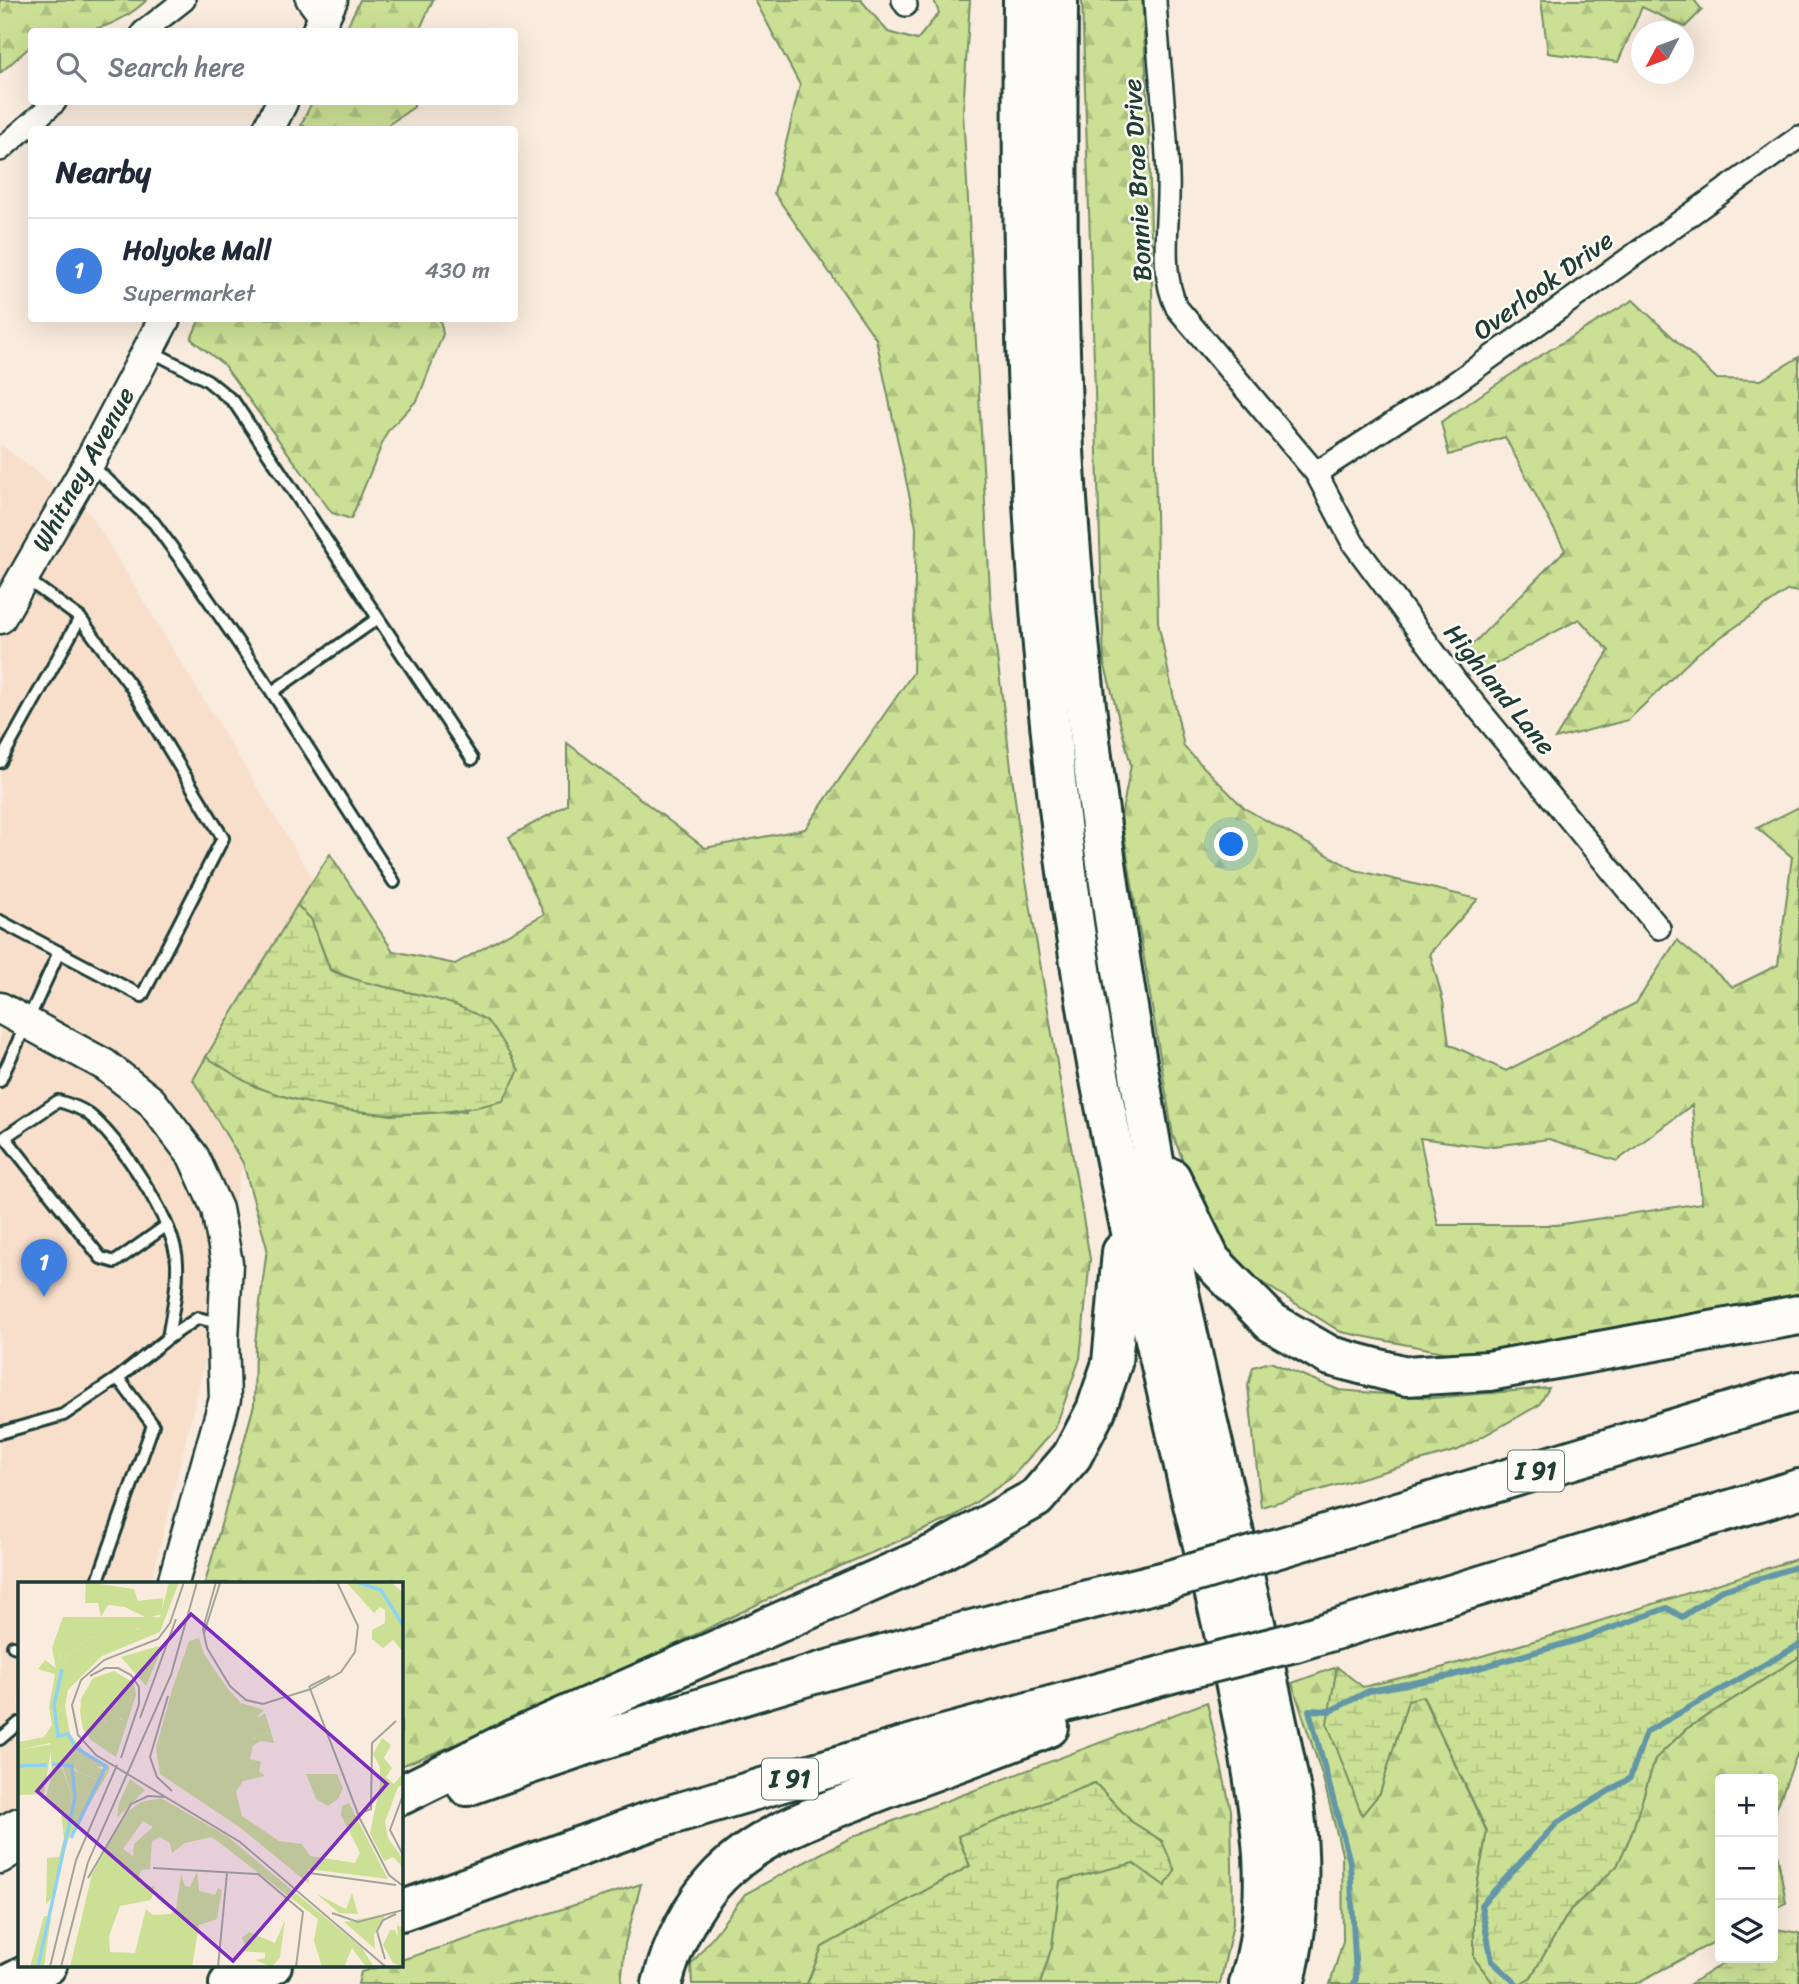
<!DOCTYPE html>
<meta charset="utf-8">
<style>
body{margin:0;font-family:Sriracha,sans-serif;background:#f6f6f7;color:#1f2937}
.controls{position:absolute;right:21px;bottom:21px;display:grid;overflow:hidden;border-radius:7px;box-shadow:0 7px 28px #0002}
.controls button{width:63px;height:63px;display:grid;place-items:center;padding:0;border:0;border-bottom:2px solid #e0e1e3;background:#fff;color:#1f2937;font:35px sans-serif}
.compass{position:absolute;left:1631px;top:21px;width:63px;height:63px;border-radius:50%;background:#fff;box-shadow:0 7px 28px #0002;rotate:229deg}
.you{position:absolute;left:1232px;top:845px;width:24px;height:24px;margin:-18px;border:5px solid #fff;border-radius:50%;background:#1a73e8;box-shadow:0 0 0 10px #1a73e833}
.badge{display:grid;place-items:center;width:46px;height:46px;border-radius:50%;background:#1f3d34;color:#fff;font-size:23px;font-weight:700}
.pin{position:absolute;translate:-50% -58px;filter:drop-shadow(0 2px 4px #0008)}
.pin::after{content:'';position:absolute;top:37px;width:24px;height:21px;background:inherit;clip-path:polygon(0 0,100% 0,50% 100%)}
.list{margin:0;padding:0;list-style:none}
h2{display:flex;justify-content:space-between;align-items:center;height:91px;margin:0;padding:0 28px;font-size:30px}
h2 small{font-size:23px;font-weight:400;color:#747a83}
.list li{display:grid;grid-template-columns:46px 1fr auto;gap:21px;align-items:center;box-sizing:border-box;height:105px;padding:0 28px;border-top:2px solid #e0e1e3}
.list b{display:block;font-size:26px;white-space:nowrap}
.list p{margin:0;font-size:23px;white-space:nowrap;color:#747a83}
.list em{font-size:23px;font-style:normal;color:#747a83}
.icon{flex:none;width:38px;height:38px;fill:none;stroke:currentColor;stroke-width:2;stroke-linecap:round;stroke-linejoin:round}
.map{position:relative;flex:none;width:1799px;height:1984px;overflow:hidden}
.search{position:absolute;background:#fff;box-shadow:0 7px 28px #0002;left:28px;top:28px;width:490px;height:77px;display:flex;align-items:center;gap:18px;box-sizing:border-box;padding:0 24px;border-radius:7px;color:#747a83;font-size:26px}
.panel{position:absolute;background:#fff;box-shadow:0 7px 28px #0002;left:28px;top:126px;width:490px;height:196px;border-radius:7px}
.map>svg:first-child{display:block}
.built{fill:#f7dfcb}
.forest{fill:url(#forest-firs);stroke:#758e64;stroke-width:2;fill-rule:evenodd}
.wetland{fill:url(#wetland-marsh);stroke:#758e64;stroke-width:2}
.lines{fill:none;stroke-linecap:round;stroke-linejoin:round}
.stream{stroke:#6396a6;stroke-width:6}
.lane-casing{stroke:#1f3d34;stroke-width:16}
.street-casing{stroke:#1f3d34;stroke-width:26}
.secondary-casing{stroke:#1f3d34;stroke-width:35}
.highway-casing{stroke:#1f3d34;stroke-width:44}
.lane{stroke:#fdfcf7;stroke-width:10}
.street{stroke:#fdfcf7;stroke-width:21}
.secondary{stroke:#fdfcf7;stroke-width:30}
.highway{stroke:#fdfcf7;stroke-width:38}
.highway-bridge-casing{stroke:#1f3d34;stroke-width:44;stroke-linecap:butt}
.highway-bridge{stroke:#fdfcf7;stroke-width:38}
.labels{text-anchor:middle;stroke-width:5;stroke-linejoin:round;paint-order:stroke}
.shield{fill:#fdfcf7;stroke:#62766e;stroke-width:2}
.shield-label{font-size:24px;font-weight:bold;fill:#1f3d34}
.street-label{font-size:26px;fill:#1f3d34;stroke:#fdfcf7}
.inset-river{fill:none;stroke:#90d2f2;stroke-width:3.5}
.inset-road{fill:none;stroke:#a2a599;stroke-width:2}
.view{fill:#7b2cbf;fill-opacity:0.15;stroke:#7b2cbf;stroke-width:3.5}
.inset-edge{fill:none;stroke:#1f3d34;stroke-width:3.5}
</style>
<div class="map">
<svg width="1799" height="1984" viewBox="0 0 1799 1984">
<defs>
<pattern id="forest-firs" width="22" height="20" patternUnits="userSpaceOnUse" patternTransform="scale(1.75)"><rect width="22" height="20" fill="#cbe095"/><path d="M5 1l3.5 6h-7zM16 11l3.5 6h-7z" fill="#aec181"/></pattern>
<pattern id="wetland-marsh" width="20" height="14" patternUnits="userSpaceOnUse" patternTransform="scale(1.75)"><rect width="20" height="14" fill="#cbe095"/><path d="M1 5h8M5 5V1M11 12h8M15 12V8" fill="none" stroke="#aec181"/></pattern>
</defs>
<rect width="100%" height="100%" fill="#f9ebdd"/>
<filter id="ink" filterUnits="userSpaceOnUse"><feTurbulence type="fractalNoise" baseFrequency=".0143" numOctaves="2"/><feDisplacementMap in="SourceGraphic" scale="14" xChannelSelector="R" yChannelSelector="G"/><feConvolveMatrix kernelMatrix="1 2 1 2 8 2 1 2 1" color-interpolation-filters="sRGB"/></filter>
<g filter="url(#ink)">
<polygon class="built" points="0,444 91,515 313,879 193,1079 243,1163 215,1288 212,1332 151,1583 19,1583 19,1817 0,1827"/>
<g class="forest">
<path d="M0,0H147C108,35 81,32 32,32L31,46L0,73Z"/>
<polygon points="360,0 433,0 419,31 345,31"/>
<polygon points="755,0 861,0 888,32 917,40 939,13 934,0 970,0 963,112 991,609 1023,862 1090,1259 1080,1358 1055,1429 1011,1478 954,1517 797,1585 535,1713 401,1766 401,1583 205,1583 254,1405 255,1342 267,1248 243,1163 193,1080 206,1057 256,1087 326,1105 391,1115 466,1111 425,996 355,980 330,969 311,919 297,905 330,854 393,951 455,964 544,914 509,837 567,805 567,743 705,848 805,829 913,673 916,527 876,339 774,193 800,85"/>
<path d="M1082,0H1142L1149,125L1158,622L1184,747L1244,808L1355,870L1478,899L1430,953L1443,1001L1449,1044L1506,1071L1636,1003L1677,940L1733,987L1778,965L1792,857L1757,828L1799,807V1294L1459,1355L1341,1332L1255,1278L1213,1234L1173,1136L1121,817L1131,765L1104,662ZM1692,1105L1702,1203L1556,1225H1438L1420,1138L1485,1147L1549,1139L1617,1161Z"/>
<polygon points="1541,0 1694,0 1702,10 1685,27 1642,7 1618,62 1548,53"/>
<polygon points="312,102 414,102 414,107 382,129 310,129 301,125"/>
<polygon points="1633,300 1717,379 1761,380 1799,357 1799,592 1788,590 1698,653 1628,720 1555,739 1609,651 1579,619 1477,674 1463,654 1565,550 1505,437 1449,455 1441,422 1525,365"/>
<polygon points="200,318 440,319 443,334 418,399 387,432 351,519 332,513 223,364 191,339"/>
<polygon points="1270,1362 1339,1390 1432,1398 1549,1388 1539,1405 1458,1450 1261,1507 1248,1386 1253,1367"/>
<polygon points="1799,1657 1799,1749 1773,1818 1773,1779 1720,1779 1720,1939 1635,1984 1519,1984 1531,1977 1570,1910 1617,1866 1631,1835 1655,1759 1686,1729"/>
<polygon points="1337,1667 1328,1723 1380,1793 1408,1700 1422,1695 1487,1832 1474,1903 1474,1958 1494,1984 1330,1984 1343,1941 1342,1854 1323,1778 1292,1683"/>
<polygon points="1207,1702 1231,1810 1233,1924 1220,1984 1040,1984 1052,1946 1060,1881 1133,1863 1162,1841 1132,1822 1095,1783 958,1837 970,1866 823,1947 807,1984 692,1984 691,1965 745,1894 854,1836"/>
<polygon points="1773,1829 1786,1903 1773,1910"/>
<polygon points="641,1884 625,1944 621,1984 358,1984 361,1972 385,1965 401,1965 401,1960"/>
</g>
<g class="wetland">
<path d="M297,905L311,919L330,970C379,992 440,991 486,1020C497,1027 512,1059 519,1070L503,1101C423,1122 335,1117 257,1087C240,1080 222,1066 206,1057Z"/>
<polygon points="1799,1558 1799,1657 1686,1729 1655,1759 1631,1835 1617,1866 1570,1910 1531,1977 1519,1984 1494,1984 1474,1958 1474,1903 1487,1831 1423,1696 1408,1700 1380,1793 1362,1815 1327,1723 1337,1667 1363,1687 1437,1669 1568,1631"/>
<polygon points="1095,1783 1132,1822 1162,1841 1175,1871 1165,1886 1133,1863 1060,1881 1052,1946 1040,1984 807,1984 822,1947 970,1866 958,1836"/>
<polygon points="1776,1929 1799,1933 1799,1984 1690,1984 1731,1958 1773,1958 1773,1931"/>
</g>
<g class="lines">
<g class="stream">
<polyline points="1354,1984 1356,1978 1350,1862 1309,1710 1330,1711 1369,1691 1450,1676 1581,1639 1667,1608 1682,1617 1720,1591 1799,1566"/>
<polyline points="1517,1984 1492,1961 1481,1905 1557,1823 1630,1778 1646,1732 1799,1645"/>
</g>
<g class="lane-casing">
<g id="lane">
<polyline points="149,350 207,380 234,402 472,759"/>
<polyline points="90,464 154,523 186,567 272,692 394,882"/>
<polyline points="272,692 377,619"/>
<polyline points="0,762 80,618"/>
<polyline points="0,921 142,996 223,838 130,685 80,618 25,578"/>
<polyline points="0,1081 59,952"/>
<polyline points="168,1338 198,1318 222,1324"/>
<path d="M0,1433L63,1415L118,1378L168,1338C172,1313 178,1288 177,1263C176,1223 119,1137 87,1113C79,1107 68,1104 58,1101L5,1137L101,1258L115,1262L166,1226"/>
<polyline points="97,1583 153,1425 118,1378"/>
<polyline points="13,1646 19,1648"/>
<polyline points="0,1739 19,1723"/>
</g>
</g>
<g class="street-casing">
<g id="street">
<polyline points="307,0 322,20"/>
<polyline points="903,0 906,5"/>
<path d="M1155,0C1158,59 1166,117 1168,176C1170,218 1158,270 1177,308L1316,473L1353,543L1458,684L1659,928"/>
<polyline points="143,32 184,0"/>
<polyline points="0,150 55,102"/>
<polyline points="1316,473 1452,385 1799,137"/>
</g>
</g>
<g class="secondary-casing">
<g id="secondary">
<polyline points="317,32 332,0"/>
<polyline points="268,130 282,102"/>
<polyline points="0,618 89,463 165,318"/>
<polyline points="0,1008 105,1065 151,1101 193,1156 217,1209 227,1263 223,1340 225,1399 173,1583"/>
<polyline points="0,1833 19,1823"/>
<polyline points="0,1858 19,1846"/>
</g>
</g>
<g class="highway-casing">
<g id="highway">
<path d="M1023,0C1020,327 1031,652 1082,976C1109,1146 1149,1312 1187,1479C1207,1564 1230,1649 1246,1735C1262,1820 1275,1900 1249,1984"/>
<path d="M1058,0C1057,156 1056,313 1065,468C1080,716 1118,962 1162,1206C1199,1408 1256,1605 1294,1807C1302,1867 1300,1925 1284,1984"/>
<polyline points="1171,1178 1211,1261 1271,1322 1330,1356 1406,1376 1489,1371 1799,1315"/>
<polyline points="1272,1550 1799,1391"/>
<polyline points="1295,1642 1799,1489"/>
<path d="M467,1786C696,1705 929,1637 1166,1581"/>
<polyline points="401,1795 512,1740 937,1553 1036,1498 1072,1456 1096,1410 1112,1363 1122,1252"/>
<polyline points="401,1911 653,1820 940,1736 1187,1669"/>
<polyline points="9,1984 47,1965"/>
<polyline points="229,1984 272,1965"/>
<path d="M662,1984C672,1945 691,1905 719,1876C755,1839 806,1819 854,1801C918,1775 985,1754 1049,1727"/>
</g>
</g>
<use href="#lane" class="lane"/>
<use href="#street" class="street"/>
<use href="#secondary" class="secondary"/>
<use href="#highway" class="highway"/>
<g class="highway-bridge-casing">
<g id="highway-bridge">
<polyline points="1166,1581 1272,1550"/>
<polyline points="1187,1669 1295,1642"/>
</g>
</g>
<use href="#highway-bridge" class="highway-bridge"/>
</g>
</g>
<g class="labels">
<g class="shield">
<rect x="1508" y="1450.5" width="56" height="41" rx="5"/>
<rect x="762" y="1758.5" width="56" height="41" rx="5"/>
</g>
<g class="shield-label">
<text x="1536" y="1479">I 91</text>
<text x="790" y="1787">I 91</text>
</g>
<g class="street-label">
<text transform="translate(1137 180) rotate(-93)" y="9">Bonnie Brae Drive</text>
<text transform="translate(1543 285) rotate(-36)" y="9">Overlook Drive</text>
<text transform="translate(83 469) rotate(-61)" y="9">Whitney Avenue</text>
<text transform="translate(1500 689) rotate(51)" y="9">Highland Lane</text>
</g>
</g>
<g transform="translate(18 1582)">
<rect width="385" height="385" fill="#f9ebdd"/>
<path d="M68,0L116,7L120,19L145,16L144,32L129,36L107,25L90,23L83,35L80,21H67ZM368,332L356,353L357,367L326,340Z" fill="#cbe095"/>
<path d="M151,0H161L142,50L84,74L50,108L47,124L52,152L71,175L92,185L90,191L85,185L74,184L80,197L61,191L55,184L43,183L54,214L50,258L34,315L28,323L29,276L41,275L46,256L43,230L28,215L34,191L32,161L0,168L1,160L26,155L34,143L31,125L37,92L20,87L27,78L38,86L34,66L45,35H142ZM53,37L82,39L89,45L122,47L71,56L48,75L44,86L42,71ZM328,0H373L385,11V70L375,58L365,66L354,57V48L367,41V28L362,25L356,31ZM181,56L186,72L209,106L223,121L246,128L240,134L234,158L245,151L254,153L256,161L242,159L235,164L232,177L243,180L241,189L247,194L225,199L218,210L224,234L261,259L284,262L292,274L337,281L342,271L323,233L324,224L331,221L370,297L290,287L291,302L224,247L142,192L138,166L154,108L171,59ZM141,64L143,68L128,104L103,75ZM96,89L116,101L118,113L98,175L73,158L65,147L62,130L63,117L75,96ZM91,120L105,139L88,159L83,155L93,145L87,139ZM364,156L373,163L366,176L374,186L368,195L376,202L385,191V203L380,205L367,240L370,256L385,277V285L375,275L366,279L352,251L362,203V185L355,172ZM288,192H319L325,206L320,217L310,224L298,217ZM112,197L127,208L99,236L101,221ZM143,216L209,254L344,366L356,385H348L334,366L326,385H304L296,359L300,337L194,255L167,261L154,271L152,261L142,255L134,259L132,287L123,288L121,294L131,305L137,304L133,318L102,324L91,354L92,370L117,371L128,327L135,333L152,332L158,328L163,292L167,304L172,305L179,290L181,309L197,313L200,306L204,308L199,337L181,343L174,385H52L74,292L110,229L123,220ZM125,239L135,245L116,262L115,274L105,267ZM334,311L340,332L321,331L299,312L328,327ZM26,334L33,335L26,385H12ZM267,338L262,375L254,385L237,378L247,376V371L222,369L227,363L224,356L231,350L257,361ZM379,343L385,346V385L375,381L365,363L372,348H377L380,355Z" fill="#cbe095" fill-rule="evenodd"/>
<path d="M53,37L83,39L89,45L100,38L112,40L124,53L114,50L71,56L48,75L44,87L41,61ZM95,106L106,116L102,137L106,139L99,157L88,159L83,155L92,145L83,132L90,127L87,116ZM247,131L254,153L245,151L226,162L219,161L225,145ZM34,162L26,212L0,213V168ZM43,179L61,191L79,197L73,181L90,191L50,258L54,214Z" fill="#cbe095"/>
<path class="inset-river" d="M339,0L363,8L385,43M44,87L36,123L40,154L50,152L58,166L88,184L53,256M0,184L29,183M20,385L57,216L54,184L34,182"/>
<path class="inset-road" d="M166,0L152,41L140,57L86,78L63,98L54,123L60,153L78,173L222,260L368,385M186,51L202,1L198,0L185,47L189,66L212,104L228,118L245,122L293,107M72,94L87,86H100L113,93L121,105V122L103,176M291,104L342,237L371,293L385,304M292,104L312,94M293,107L323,90L337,70L340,44L319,0M150,114L132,175L139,195L154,209M122,136L158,37M385,213L372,248L385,273M340,232L353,227L354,161L378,139M135,286L240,292L285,330L278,385M291,291L378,303M70,296L113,222L130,214L148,215M314,331L340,340L385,328M367,377L359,349L365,338L378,332M32,385L58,278L99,183M43,385L70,280L153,93L179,0M200,385L209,291"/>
<path class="view" d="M173,32L369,202L215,379L19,209Z"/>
<rect width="385" height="385" class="inset-edge"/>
</g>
</svg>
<div class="controls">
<button>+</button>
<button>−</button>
<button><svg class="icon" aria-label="layers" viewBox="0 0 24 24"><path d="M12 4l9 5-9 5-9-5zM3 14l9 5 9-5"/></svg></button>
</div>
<svg class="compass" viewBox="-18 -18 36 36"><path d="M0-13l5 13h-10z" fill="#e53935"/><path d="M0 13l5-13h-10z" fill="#747a83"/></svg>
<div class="you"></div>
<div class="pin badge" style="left:44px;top:1297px;background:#3f7fe0">1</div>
<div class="search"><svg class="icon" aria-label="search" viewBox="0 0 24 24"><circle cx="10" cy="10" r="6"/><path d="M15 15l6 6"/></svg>Search here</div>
<section class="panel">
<h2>Nearby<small></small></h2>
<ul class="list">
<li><span class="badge" style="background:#3f7fe0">1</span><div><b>Holyoke Mall</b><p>Supermarket</p></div><em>430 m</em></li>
</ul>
</section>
</div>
